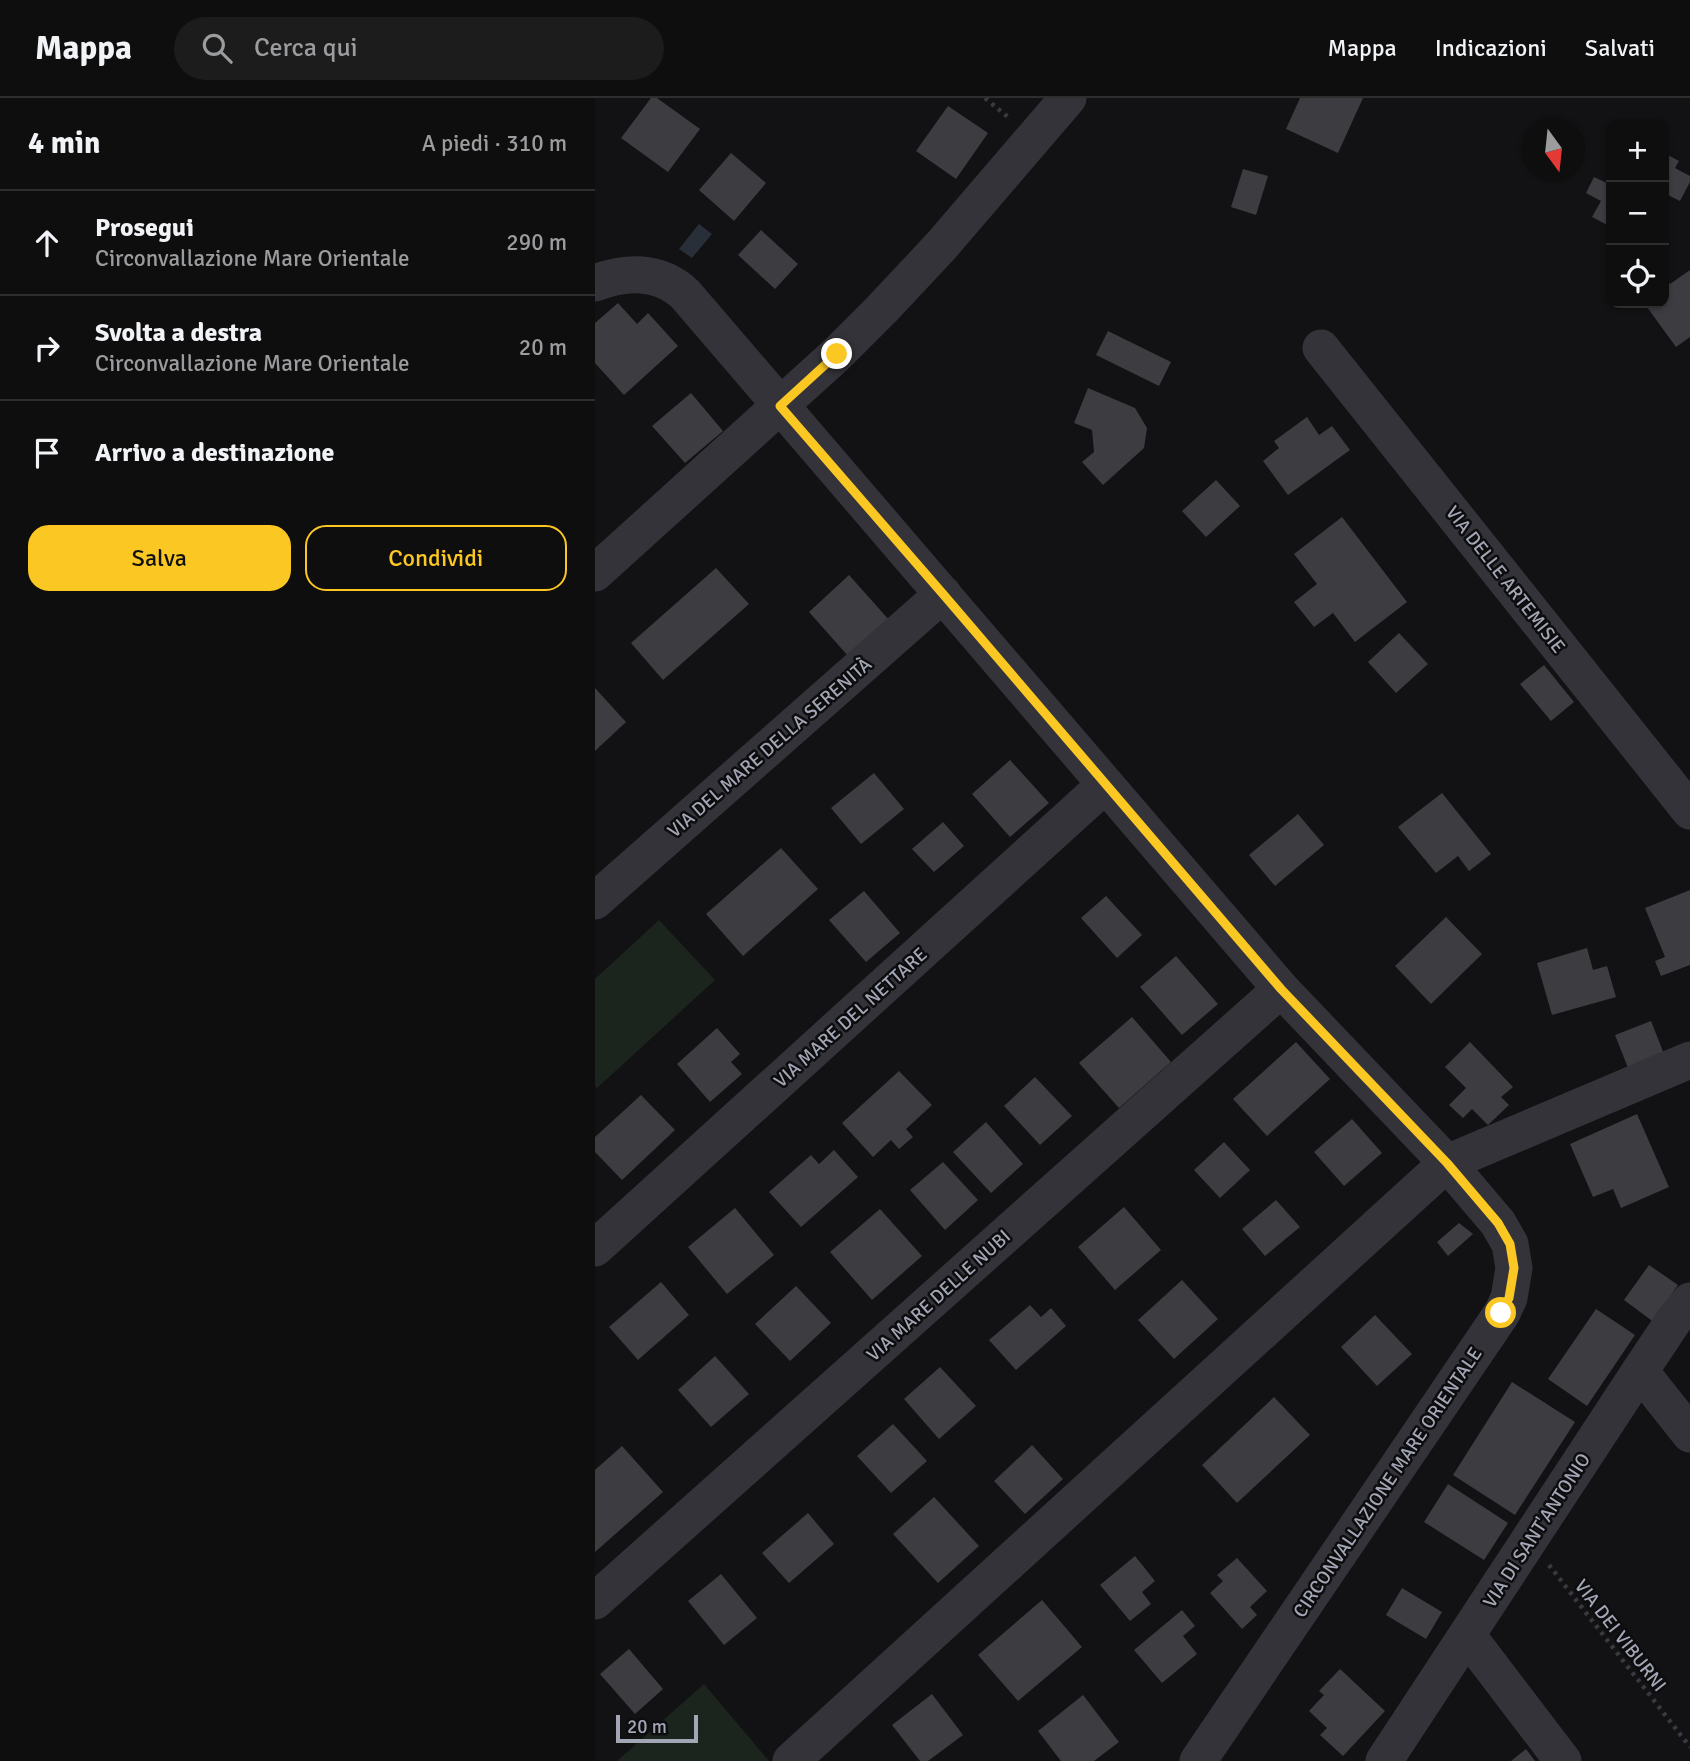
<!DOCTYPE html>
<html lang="it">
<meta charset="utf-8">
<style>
body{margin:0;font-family:Signika,sans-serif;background:#1c1c1d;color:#f1f3f6}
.controls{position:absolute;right:21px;top:21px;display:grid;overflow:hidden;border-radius:14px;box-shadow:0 2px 5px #0004}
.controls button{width:63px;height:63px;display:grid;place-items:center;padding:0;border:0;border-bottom:2px solid #2e2e2f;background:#0e0e0f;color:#f1f3f6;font:35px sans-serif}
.compass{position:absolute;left:927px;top:21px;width:63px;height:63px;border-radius:50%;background:#0e0e0f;box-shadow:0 2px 5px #0004;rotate:165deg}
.scale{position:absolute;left:21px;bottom:18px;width:82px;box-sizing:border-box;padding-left:7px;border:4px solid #a3a6b5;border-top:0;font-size:19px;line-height:24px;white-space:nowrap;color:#a3a6b5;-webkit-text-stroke:5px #0d0d0f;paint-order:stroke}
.stop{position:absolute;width:21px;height:21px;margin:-16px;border:5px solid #fbc723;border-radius:50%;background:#fff}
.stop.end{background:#fbc723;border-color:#fff;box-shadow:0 2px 7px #0008}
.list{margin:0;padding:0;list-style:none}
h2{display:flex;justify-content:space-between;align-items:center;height:91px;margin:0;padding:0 28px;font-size:30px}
h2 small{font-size:23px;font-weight:400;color:#9b9c9e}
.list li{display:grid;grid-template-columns:46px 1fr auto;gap:21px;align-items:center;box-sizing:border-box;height:105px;padding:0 28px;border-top:2px solid #2e2e2f}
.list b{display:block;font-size:26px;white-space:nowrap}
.list p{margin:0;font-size:23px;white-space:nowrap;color:#9b9c9e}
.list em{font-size:23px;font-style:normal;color:#9b9c9e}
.actions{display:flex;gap:14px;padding:21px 28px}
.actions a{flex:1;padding:16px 0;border:2px solid #fbc723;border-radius:21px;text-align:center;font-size:24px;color:#fbc723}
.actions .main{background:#fbc723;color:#111}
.icon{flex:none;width:38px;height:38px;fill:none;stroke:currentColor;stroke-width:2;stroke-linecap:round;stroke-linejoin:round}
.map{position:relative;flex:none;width:1095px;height:1663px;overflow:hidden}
header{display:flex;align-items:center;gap:42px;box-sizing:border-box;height:98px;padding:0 35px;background:#0e0e0f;border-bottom:2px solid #2e2e2f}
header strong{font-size:33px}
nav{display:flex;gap:38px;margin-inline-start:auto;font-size:24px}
.search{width:490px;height:63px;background:#1c1c1d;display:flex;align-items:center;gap:18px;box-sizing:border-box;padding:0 24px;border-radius:38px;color:#9b9c9e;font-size:26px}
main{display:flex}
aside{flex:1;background:#0e0e0f}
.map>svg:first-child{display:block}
.green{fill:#1c241e}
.water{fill:#282f38}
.building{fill:#3c3c41}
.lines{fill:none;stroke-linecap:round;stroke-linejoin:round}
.path{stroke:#393a40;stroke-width:4.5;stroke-dasharray:3.5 5;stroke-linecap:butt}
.minor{stroke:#333339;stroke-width:37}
.route{stroke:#fbc723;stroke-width:9}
.labels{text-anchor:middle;stroke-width:5;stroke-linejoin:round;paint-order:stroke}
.street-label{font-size:19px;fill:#a3a6b5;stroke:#0d0d0f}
</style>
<header>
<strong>Mappa</strong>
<div class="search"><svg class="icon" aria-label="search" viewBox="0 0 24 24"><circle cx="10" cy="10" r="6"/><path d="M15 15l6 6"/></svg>Cerca qui</div>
<nav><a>Mappa</a><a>Indicazioni</a><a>Salvati</a></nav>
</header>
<main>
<aside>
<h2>4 min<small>A piedi · 310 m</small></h2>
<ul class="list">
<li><svg class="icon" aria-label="ahead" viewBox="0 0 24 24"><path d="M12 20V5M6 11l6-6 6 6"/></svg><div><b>Prosegui</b><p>Circonvallazione Mare Orientale</p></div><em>290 m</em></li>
<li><svg class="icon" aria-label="right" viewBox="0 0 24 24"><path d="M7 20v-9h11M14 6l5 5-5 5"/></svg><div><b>Svolta a destra</b><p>Circonvallazione Mare Orientale</p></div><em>20 m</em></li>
<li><svg class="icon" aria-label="arrive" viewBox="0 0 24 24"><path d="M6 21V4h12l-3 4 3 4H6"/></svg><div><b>Arrivo a destinazione</b></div></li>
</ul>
<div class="actions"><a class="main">Salva</a><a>Condividi</a></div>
</aside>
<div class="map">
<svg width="1095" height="1663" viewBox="0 0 1095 1663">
<rect width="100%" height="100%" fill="#121214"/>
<g class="green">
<polygon points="64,822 120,882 2,990 0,988 0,881"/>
<polygon points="109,1586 174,1663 22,1663"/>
</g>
<polygon class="water" points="104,126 117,136 97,160 84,151"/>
<g class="building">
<polygon points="56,0 62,0 105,31 73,74 26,40"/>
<polygon points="705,0 768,0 743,55 691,31"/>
<polygon points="353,8 393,35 361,81 321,53"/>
<polygon points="136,55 171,85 139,123 104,92"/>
<polygon points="1069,55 1084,63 1080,70 1095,78 1095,84 1085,103 1069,95"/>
<polygon points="648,71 673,78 661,117 636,109"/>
<polygon points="999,79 1016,87 1016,129 997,119 1006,103 991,95"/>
<polygon points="166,132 203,166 180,191 143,157"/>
<polygon points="1095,172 1095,239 1081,249 1049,205 1069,205 1069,177 1075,186"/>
<polygon points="23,205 42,226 53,215 83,248 29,297 0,265 0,225"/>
<polygon points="513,233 576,264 564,288 501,257"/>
<polygon points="493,290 540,310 552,330 549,350 508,387 487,364 499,354 497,332 479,325"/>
<polygon points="96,295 128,333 90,365 57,328"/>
<polygon points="712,319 724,337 737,328 755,352 693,397 668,363 684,350 679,343"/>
<polygon points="621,382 645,408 611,439 587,413"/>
<polygon points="747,419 812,504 760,544 738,515 719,529 699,504 722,486 699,456"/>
<polygon points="121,470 154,506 68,582 36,545"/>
<polygon points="254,477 295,523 254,559 214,514"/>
<polygon points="804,535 833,566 801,595 773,564"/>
<polygon points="949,567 979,604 956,623 925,586"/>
<polygon points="0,590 31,624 0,653"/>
<polygon points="415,662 454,705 415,739 377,696"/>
<polygon points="279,675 309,711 266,746 236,710"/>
<polygon points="847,695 896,756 874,773 863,758 841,775 803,729"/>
<polygon points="703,716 729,747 680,788 654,757"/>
<polygon points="348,724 369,748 339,774 317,751"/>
<polygon points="186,750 223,791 148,858 111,816"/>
<polygon points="1095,792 1095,867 1066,878 1060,863 1070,859 1050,810"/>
<polygon points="269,793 305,835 271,864 234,822"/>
<polygon points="511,798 547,837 522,860 486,820"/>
<polygon points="851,819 887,856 836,906 800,868"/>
<polygon points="992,850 998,872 1012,868 1021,899 957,917 942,865"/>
<polygon points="581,858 623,906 587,937 545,889"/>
<polygon points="537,919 576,964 524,1010 484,965"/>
<polygon points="1056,923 1071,961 1035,975 1020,937"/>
<polygon points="122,930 145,956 136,964 147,976 115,1004 82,966"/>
<polygon points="701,944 735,981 672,1038 638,1001"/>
<polygon points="875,944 918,989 906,999 914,1007 893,1027 877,1011 868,1020 854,1007 871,990 850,969"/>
<polygon points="304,973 337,1007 311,1031 318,1039 304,1051 296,1042 278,1059 247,1025"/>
<polygon points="440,979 477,1018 445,1047 409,1008"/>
<polygon points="46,997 80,1032 27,1082 0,1054 0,1039"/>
<polygon points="1042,1016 1074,1089 1026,1110 1018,1091 998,1099 975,1046"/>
<polygon points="757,1021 787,1055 749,1088 719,1054"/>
<polygon points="391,1024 428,1066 396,1095 358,1054"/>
<polygon points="629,1044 655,1072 625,1100 599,1072"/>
<polygon points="239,1052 263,1079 206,1129 174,1094 216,1057 224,1066"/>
<polygon points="348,1064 383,1102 350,1132 315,1092"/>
<polygon points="681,1102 705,1129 670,1158 647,1131"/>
<polygon points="529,1109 566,1152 520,1192 483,1149"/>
<polygon points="140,1110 179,1157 132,1196 93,1149"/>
<polygon points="285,1111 327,1158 277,1202 235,1154"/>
<polygon points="864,1125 878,1136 853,1158 842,1144"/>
<polygon points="1054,1167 1083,1187 1072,1203 1060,1225 1029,1202"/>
<polygon points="587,1182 623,1221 579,1261 543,1222"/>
<polygon points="66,1184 94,1217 43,1262 14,1229"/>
<polygon points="201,1188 236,1225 195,1263 160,1226"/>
<polygon points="435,1207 446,1219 456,1210 471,1228 421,1272 394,1242"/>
<polygon points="1001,1211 1040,1237 992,1308 953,1281"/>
<polygon points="780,1217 817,1256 782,1288 746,1249"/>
<polygon points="120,1258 154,1296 116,1329 83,1292"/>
<polygon points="345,1269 381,1308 344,1341 309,1301"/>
<polygon points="917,1284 980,1324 920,1417 858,1377"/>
<polygon points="679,1299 715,1337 642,1405 607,1367"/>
<polygon points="298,1326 332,1363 296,1395 262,1358"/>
<polygon points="437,1347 468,1381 430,1416 399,1383"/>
<polygon points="27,1348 68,1394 0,1454 0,1372"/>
<polygon points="853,1386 913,1425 889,1462 829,1424"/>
<polygon points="339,1399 384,1448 343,1485 298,1436"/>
<polygon points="213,1415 239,1446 194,1485 167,1455"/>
<polygon points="540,1458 560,1483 547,1494 556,1506 535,1523 505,1487"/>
<polygon points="642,1460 672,1493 655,1509 662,1517 647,1531 615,1495 628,1483 622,1477"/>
<polygon points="126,1476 162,1520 129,1547 93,1503"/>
<polygon points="807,1490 847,1514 831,1541 791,1517"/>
<polygon points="447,1502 487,1549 423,1603 383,1557"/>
<polygon points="587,1512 600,1528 588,1538 602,1556 567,1585 539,1552"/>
<polygon points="34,1551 68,1591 40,1616 5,1576"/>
<polygon points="745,1571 790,1613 748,1658 725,1637 732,1630 714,1613 729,1597 724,1593"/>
<polygon points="337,1596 368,1637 333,1663 325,1663 297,1627"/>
<polygon points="488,1597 524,1644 499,1663 466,1663 443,1633"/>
<polygon points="931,1651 940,1663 916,1663"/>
</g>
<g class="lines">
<g class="path">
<polyline points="390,0 414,20"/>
<polyline points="954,1467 1095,1649"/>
</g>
<g class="minor">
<path d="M0,185C31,173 64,172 90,196L686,891L852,1065L903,1125L915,1146L919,1170L914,1200L907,1215L603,1663"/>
<polyline points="726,250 1095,713"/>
<polyline points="0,475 242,256 287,211 346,148 473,0"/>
<polyline points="0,803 348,496"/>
<polyline points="0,1150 510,687"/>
<polyline points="1045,1273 1095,1336"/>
<polyline points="0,1503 686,891"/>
<polyline points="872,1537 968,1663"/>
<polyline points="196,1663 852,1065 1095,962"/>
<polyline points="789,1663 1045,1273 1079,1222 1095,1203"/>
</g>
</g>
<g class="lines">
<polyline class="route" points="242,256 185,308 348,496 686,891 852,1065 903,1125 915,1146 919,1170 914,1200 906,1215"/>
</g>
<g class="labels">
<g class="street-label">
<text transform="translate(911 481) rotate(52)" y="7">VIA DELLE ARTEMISIE</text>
<text transform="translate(174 649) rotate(-41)" y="7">VIA DEL MARE DELLA SERENITÀ</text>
<text transform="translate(255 919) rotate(-42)" y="7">VIA MARE DEL NETTARE</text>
<text transform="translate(343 1197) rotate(-42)" y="7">VIA MARE DELLE NUBI</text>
<text transform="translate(792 1384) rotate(-56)" y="7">CIRCONVALLAZIONE MARE ORIENTALE</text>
<text transform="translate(941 1432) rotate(-57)" y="7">VIA DI SANT'ANTONIO</text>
<text transform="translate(1026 1537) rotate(52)" y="7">VIA DEI VIBURNI</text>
</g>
</g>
</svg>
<div class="controls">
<button>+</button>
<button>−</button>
<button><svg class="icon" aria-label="locate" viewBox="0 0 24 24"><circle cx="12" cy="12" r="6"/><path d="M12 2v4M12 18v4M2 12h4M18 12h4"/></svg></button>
</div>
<svg class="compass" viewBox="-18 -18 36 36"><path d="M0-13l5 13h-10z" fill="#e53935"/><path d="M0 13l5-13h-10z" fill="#9b9c9e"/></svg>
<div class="scale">20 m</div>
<div class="stop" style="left:906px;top:1215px"></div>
<div class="stop end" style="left:242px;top:256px"></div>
</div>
</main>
